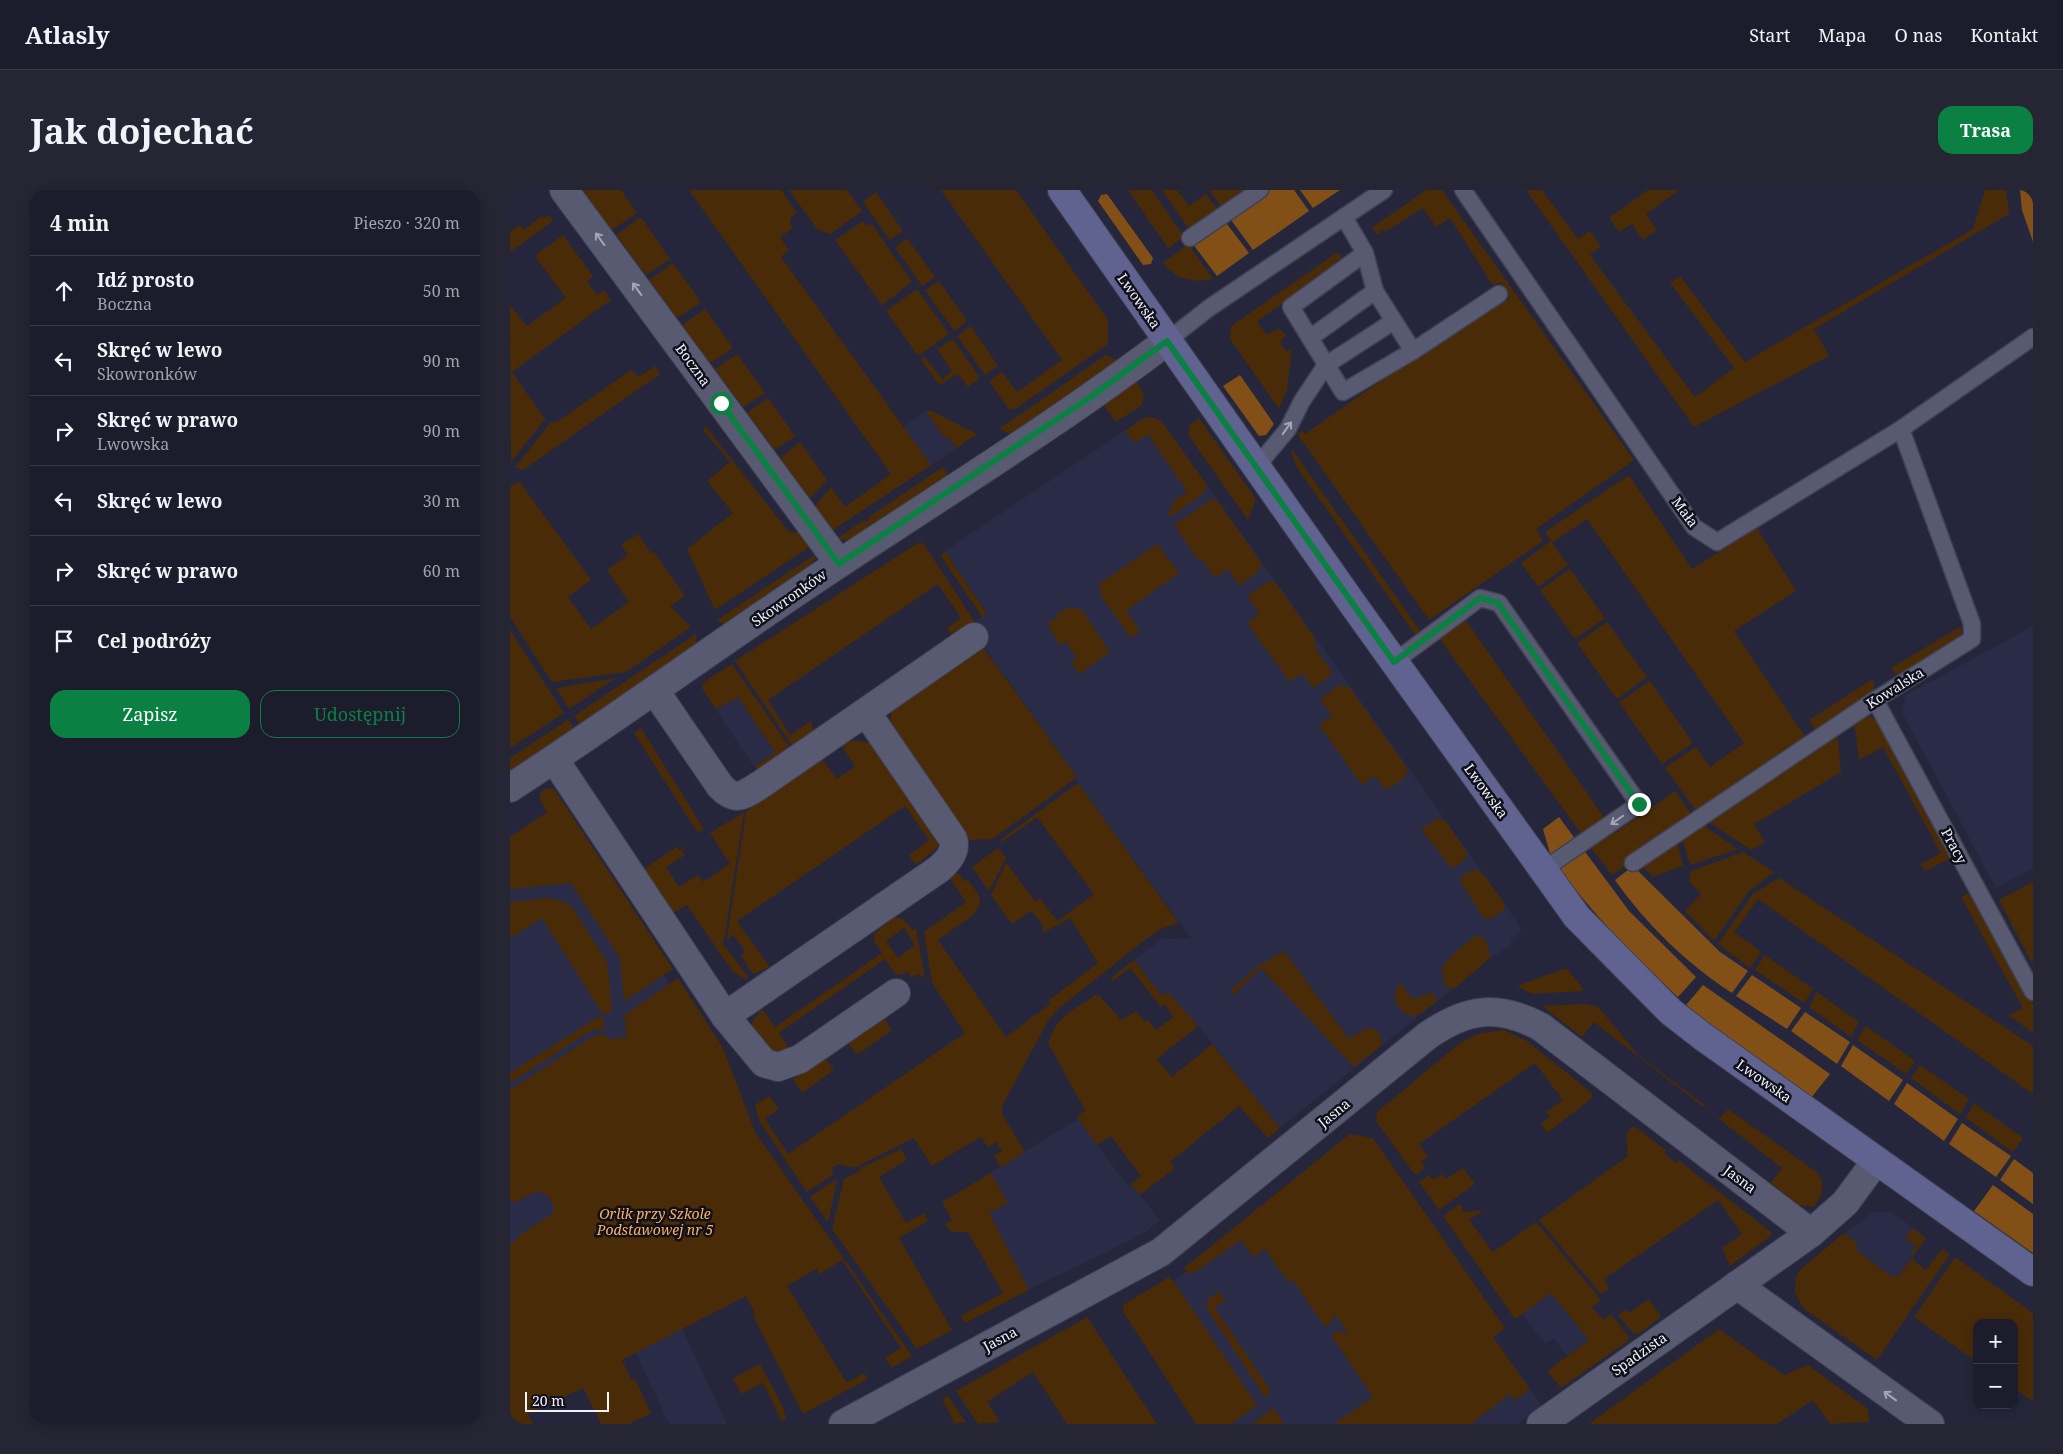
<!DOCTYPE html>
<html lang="pl">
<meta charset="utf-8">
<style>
body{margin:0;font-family:"Noto Serif",serif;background:#252534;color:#f1f3f6}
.controls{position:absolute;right:15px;bottom:15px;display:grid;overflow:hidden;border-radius:10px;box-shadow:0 2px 12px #0003}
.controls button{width:45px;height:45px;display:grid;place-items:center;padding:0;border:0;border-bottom:1px solid #3a3a48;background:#1c1c2c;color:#f1f3f6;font:25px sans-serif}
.scale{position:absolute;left:15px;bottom:12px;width:84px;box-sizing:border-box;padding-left:5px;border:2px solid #f0f1fd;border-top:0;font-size:14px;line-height:18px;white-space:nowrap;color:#f0f1fd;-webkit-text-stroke:4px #10101a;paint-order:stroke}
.stop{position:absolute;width:15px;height:15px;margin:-11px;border:4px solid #0b8043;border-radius:50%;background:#fff}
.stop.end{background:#0b8043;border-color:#fff;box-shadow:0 1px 5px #0008}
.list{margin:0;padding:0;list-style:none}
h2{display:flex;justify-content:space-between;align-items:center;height:65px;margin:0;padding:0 20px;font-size:21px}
h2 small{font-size:16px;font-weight:400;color:#a0a1a9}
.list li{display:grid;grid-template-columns:32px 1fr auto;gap:15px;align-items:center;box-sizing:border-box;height:70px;padding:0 20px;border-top:1px solid #3a3a48}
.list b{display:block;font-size:19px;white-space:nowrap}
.list p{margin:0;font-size:16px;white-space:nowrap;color:#a0a1a9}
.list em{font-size:16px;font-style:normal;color:#a0a1a9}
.actions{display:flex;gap:10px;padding:15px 20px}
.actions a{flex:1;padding:11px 0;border:1px solid #0b8043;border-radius:15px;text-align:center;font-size:18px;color:#0b8043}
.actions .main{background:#0b8043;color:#fff}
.icon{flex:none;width:28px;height:28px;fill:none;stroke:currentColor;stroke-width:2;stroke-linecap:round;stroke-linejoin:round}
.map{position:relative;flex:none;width:1523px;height:1234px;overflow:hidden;border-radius:15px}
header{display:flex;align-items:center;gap:30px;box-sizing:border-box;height:70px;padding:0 25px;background:#1c1c2c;border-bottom:1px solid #3a3a48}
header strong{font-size:24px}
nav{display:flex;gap:28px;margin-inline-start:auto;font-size:18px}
.intro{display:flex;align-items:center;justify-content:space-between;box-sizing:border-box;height:120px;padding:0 30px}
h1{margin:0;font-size:35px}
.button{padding:12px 22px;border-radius:15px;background:#0b8043;color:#fff;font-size:18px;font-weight:700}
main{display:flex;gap:30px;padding:0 30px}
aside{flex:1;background:#1c1c2c;border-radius:15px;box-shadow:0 2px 12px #0003}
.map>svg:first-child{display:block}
.built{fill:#2a2b47}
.green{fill:#492b08;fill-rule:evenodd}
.forest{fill:#825016}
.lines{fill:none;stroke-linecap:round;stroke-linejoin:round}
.lane-casing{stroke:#404152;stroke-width:19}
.street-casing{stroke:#404152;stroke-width:30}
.secondary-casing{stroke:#404152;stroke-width:30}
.lane{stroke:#585a72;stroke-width:16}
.street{stroke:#585a72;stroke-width:28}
.secondary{stroke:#60628f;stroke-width:28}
.oneway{stroke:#a4a6b8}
.route{stroke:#0b8043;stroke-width:6}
.labels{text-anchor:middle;stroke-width:5;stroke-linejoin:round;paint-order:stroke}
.street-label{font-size:14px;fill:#f0f1fd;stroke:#10101a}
.park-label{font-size:14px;font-style:italic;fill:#fcb166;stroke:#10101a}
</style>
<header>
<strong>Atlasly</strong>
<nav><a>Start</a><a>Mapa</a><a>O nas</a><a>Kontakt</a></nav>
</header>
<div class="intro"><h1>Jak dojechać</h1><a class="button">Trasa</a></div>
<main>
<aside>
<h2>4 min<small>Pieszo · 320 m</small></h2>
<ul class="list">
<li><svg class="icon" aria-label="ahead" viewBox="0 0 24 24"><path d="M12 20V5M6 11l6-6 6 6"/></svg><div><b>Idź prosto</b><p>Boczna</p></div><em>50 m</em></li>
<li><svg class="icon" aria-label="left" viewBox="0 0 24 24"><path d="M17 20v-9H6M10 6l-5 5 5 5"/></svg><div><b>Skręć w lewo</b><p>Skowronków</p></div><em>90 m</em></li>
<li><svg class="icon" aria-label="right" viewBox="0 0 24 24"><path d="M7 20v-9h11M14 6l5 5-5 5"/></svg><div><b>Skręć w prawo</b><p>Lwowska</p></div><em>90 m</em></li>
<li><svg class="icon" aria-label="left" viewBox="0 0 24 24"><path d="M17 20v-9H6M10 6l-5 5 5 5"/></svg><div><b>Skręć w lewo</b></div><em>30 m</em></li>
<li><svg class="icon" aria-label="right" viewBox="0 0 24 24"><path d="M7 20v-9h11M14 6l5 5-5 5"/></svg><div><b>Skręć w prawo</b></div><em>60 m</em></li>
<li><svg class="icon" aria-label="arrive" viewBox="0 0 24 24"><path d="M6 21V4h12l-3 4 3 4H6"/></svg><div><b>Cel podróży</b></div></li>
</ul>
<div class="actions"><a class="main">Zapisz</a><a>Udostępnij</a></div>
</aside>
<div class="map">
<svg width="1523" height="1234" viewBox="0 0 1523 1234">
<rect width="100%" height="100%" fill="#25263b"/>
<g class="built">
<polygon points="416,221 435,249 438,247 447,258 421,275 393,237"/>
<polygon points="639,227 648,229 655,236 995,714 1012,741 1000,750 1002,754 978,770 770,938 688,836 658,802 652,806 624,770 652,749 681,748 565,589 567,587 459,436 477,423 435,361 632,229"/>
<polygon points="1523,436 1523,678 1486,698 1392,522 1396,505"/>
<polygon points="227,506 265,563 244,577 204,517 209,518"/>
<polygon points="48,624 171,811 268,1090 172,1139 217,1234 159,1234 126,1163 0,1224 0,655"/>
<polygon points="568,929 617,995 621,994 650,1030 637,1041 597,1062 503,1107 444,1005"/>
<polygon points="843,949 1005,1210 1020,1199 1032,1216 1007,1234 690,1234 619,1126"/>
<polygon points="1364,1022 1381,1022 1403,1038 1396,1048 1406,1056 1402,1067 1389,1085 1382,1087 1345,1059 1348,1054 1334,1043"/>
<polygon points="1041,1102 1079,1150 1057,1166 1044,1148 1035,1154 1012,1124"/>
</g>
<g class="green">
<polygon points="75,0 111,0 127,23 102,40 73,1"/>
<polygon points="179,0 271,0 287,23 281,27 280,34 283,38 270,47 279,60 271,67 421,275 323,340 305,316 321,297 335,317 381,284"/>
<polygon points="279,0 337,0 352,21 320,44 307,39"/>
<polygon points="431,0 506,0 598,130 598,154 504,220 498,218 480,193 481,189 492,182 507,202 552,170"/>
<polygon points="618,0 642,0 674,47 658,58"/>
<polygon points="652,0 667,0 679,16 696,4 707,19 679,39"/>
<polygon points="702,0 745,0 715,22 700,1"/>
<polygon points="916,0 932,0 1124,270 1026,339 1033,351 919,430 788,245 792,240 795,244 865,195 1000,108 990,92 984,95 982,94 940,28 926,37 913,18 875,42 872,39 869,41 871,45 864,42 863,37"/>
<polygon points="1016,0 1032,0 1068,49 1080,41 1091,56 1080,65 1185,207 1224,178 1160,93 1170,86 1235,172 1463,39 1475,0 1496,0 1499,24 1304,139 1319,166 1184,237"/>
<polygon points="1138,0 1169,0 1136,24 1147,40 1133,50 1122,34 1109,42 1099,28"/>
<polygon points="366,2 393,41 380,50 353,12"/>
<polygon points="39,25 43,31 0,62 0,42 10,35 14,40 32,26 34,28"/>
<polygon points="131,27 160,69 136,85 106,45"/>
<polygon points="353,31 356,36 361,33 402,92 372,115 325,50"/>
<polygon points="53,45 83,86 77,92 87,105 94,100 101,110 2,182 35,229 1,272 0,115 17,136 56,108 25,66"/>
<polygon points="397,48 425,87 412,96 385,57"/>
<path d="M678,54L703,89C681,93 667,90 653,73Z"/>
<polygon points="828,62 832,67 832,72 829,69 825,72 827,76 747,131 756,144 769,139 777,145 770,151 776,161 782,158 777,200 769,219 720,149 721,136"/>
<polygon points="163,73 191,112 167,128 139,90"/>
<polygon points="429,91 457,131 444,141 415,100"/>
<polygon points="407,99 439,144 408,166 376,121"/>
<polygon points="195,119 223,158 200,173 172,135"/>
<polygon points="461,136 488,176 475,185 447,146"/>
<polygon points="443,149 470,188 458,197 448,184 432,194 428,193 411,170 415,167 432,189 442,181 427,159"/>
<polygon points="227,164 255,203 233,217 205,179"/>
<polygon points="596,165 608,171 501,244 489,239"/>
<polygon points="145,176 150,184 13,280 6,278 6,276 41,232 47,232 121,180 129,187"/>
<polygon points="627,192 634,205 632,215 606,232 593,214"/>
<polygon points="258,208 285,246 265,260 237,223"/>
<polygon points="416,221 422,221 467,244 447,258 438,247 435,249"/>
<polygon points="639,227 648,229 655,236 697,295 693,304 660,327 658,324 664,311 677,302 638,244 625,253 615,241 632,229"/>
<polygon points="689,228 746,309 738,330 679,246 679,236"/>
<polygon points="196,237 279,342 298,343 305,353 205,420 177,359 223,323 197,291 220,272 193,240"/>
<polygon points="290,252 317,290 300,308 270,268"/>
<polygon points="781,261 783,261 911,442 905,444 786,276"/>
<polygon points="433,277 439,286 342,350 326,349 353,331 358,331 359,327"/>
<polygon points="1119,285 1182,379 1247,338 1286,401 1224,441 1298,551 1189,625 1155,578 1186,557 1200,577 1234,553 1077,329 1042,353 1058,375 1028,397 1011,373 1041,351 1035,342"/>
<polygon points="9,291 81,390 58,407 81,439 119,412 97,380 118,365 111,355 128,344 141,363 144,362 175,406 160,416 181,437 116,482 42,492 0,427 0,297"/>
<polygon points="702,309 707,310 752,374 748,382 729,396 718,379 705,388 691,368 688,370 664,335"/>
<polygon points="408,353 413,353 465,432 443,447 437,438 451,428 428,394 258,510 280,545 301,531 304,543 283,557 225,471"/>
<polygon points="647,354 669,383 616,421 630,441 621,448 591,406 589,394"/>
<polygon points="435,361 477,424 472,427 431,366"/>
<polygon points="306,364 301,378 217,436 207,430"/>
<polygon points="1060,379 1095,428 1065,449 1030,400"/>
<polygon points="760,391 766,393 804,447 807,461 821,480 821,485 803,498 792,483 780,492 737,433 749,423 737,406"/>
<polygon points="560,417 572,420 600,462 570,484 561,472 567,468 556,452 550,455 540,439 539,431 547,429 547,423"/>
<polygon points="952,425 1098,633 1075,649 926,444"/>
<polygon points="1097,432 1137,487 1107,509 1067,453"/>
<polygon points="1451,436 1451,447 1391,490 1381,478"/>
<polygon points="0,440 54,523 0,558"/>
<polygon points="186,444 186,456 70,534 64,526"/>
<polygon points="470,453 567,587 483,649 456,650 381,535 381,520"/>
<polygon points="222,474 280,558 248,580 244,577 265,562 228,507 209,518 204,517 192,498 194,492"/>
<polygon points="106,488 59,519 46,498"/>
<polygon points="1363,489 1365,506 1307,543 1299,530"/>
<polygon points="1140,491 1183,553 1152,574 1109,512"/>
<polygon points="829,495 839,497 898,579 894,588 876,601 865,586 852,595 809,535 822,526 810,509"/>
<polygon points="1354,526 1361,527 1371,534 1443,667 1415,681 1411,674 1431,663 1373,557 1349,570 1344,532"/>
<polygon points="58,530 64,538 0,581 0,568"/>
<polygon points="131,538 194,639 188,643 124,543"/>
<polygon points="1327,541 1331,582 1244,634 1255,652 1241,660 1194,629"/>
<polygon points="344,550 361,553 428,649 427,658 406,675 399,665 419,650 395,616 227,731 260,777 243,784 231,766 235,762 224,745 217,749 236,621 311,568 327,589 345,576 331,555"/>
<polygon points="568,593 669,733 653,738 640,746 548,819 539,829 492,916 492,924 515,962 491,977 484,966 492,961 486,952 478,957 471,947 422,976 404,948 344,978 329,974 321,979 324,984 297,1002 250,932 245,915 259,906 269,919 255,929 278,964 455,843 422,793 414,742 456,712 439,687 448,683 455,691 458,690 469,705 470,715 462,726 428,750 496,847 540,814 538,811 588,773 560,728 533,743 532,734 521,721 502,734 481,705 496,673 525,711 530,708 547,731 584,704 527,627 492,652 490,650"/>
<polygon points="37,598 44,599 163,779 114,811 110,768 61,693 0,699 0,647 37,622 29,608 31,602"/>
<polygon points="1165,601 1184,628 1102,685 1078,654 1101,638 1105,643"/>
<polygon points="234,622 214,751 212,753 238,786 237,790 223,782 177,715 162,724 130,682 166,657 170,660 177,656 172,661 175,665 156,677 169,697 188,685 193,692 220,674 200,643"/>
<polygon points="928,628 936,631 957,663 955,669 942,679 924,655 912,642 913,638"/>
<polygon points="1188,632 1228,659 1180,675 1171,643"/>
<polygon points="1166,647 1173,676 1143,687 1129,673"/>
<polygon points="488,658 496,668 479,701 462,677"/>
<polygon points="1233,662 1264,682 1239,701 1204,751 1175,721 1191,704 1179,691 1181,681"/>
<polygon points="963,679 973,684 995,714 994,720 983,728 974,729 949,689"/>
<polygon points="1269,688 1523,856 1523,904 1248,709 1224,742 1251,762 1240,778 1208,754 1243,704"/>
<polygon points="1523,692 1523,775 1489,710"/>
<polygon points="1458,703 1464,706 1523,814 1523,843 1499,825 1513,818 1451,707"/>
<polygon points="38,708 53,711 62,717 97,772 102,820 96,824 92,823 32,728 0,748 0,712"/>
<path d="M383,728H392L403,740L406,738L415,788L407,784L402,788L397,781L391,785L385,784L375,769L269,843L281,861L261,864L241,841L242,832L252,819L265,837L372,763L364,751V744ZM394,738L405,755L388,768L376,751Z"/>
<path d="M966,745L975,749L981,767L945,798L939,799L934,793L932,777C942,765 953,755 966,745Z"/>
<polygon points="774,761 839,849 855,839 863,838 870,845 872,855 844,877 751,778 723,805 720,801 748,776"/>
<polygon points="1255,765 1303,799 1294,813 1245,780"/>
<path d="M624,770L652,806L658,802L688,836L647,869L662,887L702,854L770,938L758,948L729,916L660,972L665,978L630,1005L621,994L631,986L601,946L587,955L567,927L575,920L538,853C548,824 562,822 585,805L590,806L611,830L626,821L635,832L638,830L646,840L663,827L655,814L651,817L620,778L603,791L601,788Z"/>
<polygon points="1056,778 1073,798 1072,801 1022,804 1007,796"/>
<path d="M168,788L213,858L245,942L402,1166L382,1178L375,1168L391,1158L332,1070L310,1084L306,1079L277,1096L337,1193L354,1183L358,1189L293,1224L243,1126L245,1124L236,1106L112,1170L122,1191L125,1189L141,1223L119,1234H91L73,1198L18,1224L23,1234H0V1056L9,1046L43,1023C45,1012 38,1003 28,1001L3,1013L0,1008V900L84,846L96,844L97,849L116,847L115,825Z"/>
<path d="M890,793L903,809L921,803L927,807L926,812L907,826C890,826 878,808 890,793Z"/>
<polygon points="1307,802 1349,832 1341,847 1299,817"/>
<path d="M1075,814L1086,816L1091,820L1128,865L1195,915L1194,917L1210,929L1218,919L1308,983C1316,996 1312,1005 1304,1017L1289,1015L1261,993L1272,978L1084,832L1072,847L1032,816Z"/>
<polygon points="88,827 94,828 94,839 80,841 0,893 0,883"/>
<polygon points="373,827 382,840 347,865 337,852"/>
<polygon points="1356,836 1405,871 1396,884 1347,850"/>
<polygon points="994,840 1017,851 1082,903 1082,908 1037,943 1031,934 1040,927 1036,922 1053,910 1025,873 909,954 918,967 911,972 915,978 905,985 866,931 867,922 950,853 970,843"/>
<polygon points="315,867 324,880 292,903 283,889"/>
<polygon points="1410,875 1459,909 1450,924 1401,888"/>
<polygon points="1464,913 1513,948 1503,962 1456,928"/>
<polygon points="1122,937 1127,938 1157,961 1155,964 1166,973 1168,970 1261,1042 1262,1045 1220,1076 1212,1058 1232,1044 1208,1010 1094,1089 1099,1098 1091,1104 1029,1030 1118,966 1116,945"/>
<polygon points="840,944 863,948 995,1138 983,1147 1020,1199 1005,1210 1000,1204 961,1234 824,1234 863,1207 821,1145 827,1141 838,1143 825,1124 821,1133 815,1137 783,1090 779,1093 755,1059 743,1067 731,1050 682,1084 679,1084 674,1078"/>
<polygon points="391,959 397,970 369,987 396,1033 414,1023 418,1031 389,1048 442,1140 407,1159 322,1039 334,989 350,981 349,979"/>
<polygon points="953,978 965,994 929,1020 909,992 919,985 923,990 933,984 936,989"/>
<polygon points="481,983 498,1013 479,1023 519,1100 455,1133 451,1126 493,1103 458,1042 441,1042 435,1034 442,1030 432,1012"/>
<polygon points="325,990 327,991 318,1032 300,1007"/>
<polygon points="951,1013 953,1022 974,1020 959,1030 983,1062 1026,1032 1091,1110 1082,1117 1093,1130 1101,1124 1119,1147 1118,1151 1051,1198 1037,1181 1079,1150 1041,1103 1005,1129 933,1026"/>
<polygon points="1403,1038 1416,1048 1403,1066 1404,1071 1416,1080 1432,1059 1440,1064 1367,1170 1297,1121 1292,1116 1285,1102 1286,1086 1291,1079 1334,1043 1348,1054 1345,1059 1382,1087 1389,1085 1402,1068 1402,1062 1406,1056 1395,1048"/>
<polygon points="1445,1067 1523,1123 1523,1211 1504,1198 1504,1133 1467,1133 1467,1172 1404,1127"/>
<polygon points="659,1087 664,1092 747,1215 722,1234 686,1234 614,1123 613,1115"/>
<polygon points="709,1102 715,1110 705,1118 761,1201 755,1207 697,1119 697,1110"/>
<polygon points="1139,1109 1151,1127 1128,1144 1123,1143 1108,1125 1116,1119 1119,1123"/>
<polygon points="577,1127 647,1234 557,1234 523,1182 477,1212 490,1232 468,1234 446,1201"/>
<polygon points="1209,1139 1274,1185 1298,1175 1358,1219 1359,1232 1320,1234 1303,1210 1267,1234 1079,1234"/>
<polygon points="250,1174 273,1217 276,1230 272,1232 253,1193 231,1204 223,1188"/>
<polygon points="438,1206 456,1232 441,1234 444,1232 432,1209"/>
<polygon points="764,1218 774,1234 742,1234"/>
</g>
<g class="forest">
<polygon points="757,0 784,0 799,21 743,60 719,27"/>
<polygon points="790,0 830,0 803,18"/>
<polygon points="1510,0 1523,0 1523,52 1512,20"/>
<polygon points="597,4 643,68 641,74 633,75 588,11 591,5"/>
<polygon points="714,30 739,63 707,86 682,53"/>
<polygon points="730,185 764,234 756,245 749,246 713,196"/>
<polygon points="1049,627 1066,650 1041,667 1033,639"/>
<path d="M1073,659L1119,721L1186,787L1168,807C1124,767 1083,724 1047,676Z"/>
<path d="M1123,676L1210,762L1238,781L1222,803C1177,774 1136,734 1105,690Z"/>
<polygon points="1242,785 1291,818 1277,839 1226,806"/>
<polygon points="1193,795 1320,884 1301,908 1207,843 1176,815"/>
<polygon points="1295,822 1340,852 1327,874 1281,841"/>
<polygon points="1343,855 1393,890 1379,911 1331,876"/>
<polygon points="1397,893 1448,929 1434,951 1384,914"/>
<polygon points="1452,933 1501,966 1486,987 1439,954"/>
<polygon points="1504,969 1523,983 1523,1014 1490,990"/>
<polygon points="1483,995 1523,1024 1523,1063 1464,1021"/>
</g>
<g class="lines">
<g class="lane-casing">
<g id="lane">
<polyline points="953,0 1184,337 1207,352 1391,239 1523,147"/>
<polyline points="834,27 855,63 865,101 903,161 833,202 781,117 855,63"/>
<polyline points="680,48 750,0"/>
<polyline points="800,148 865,101"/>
<polyline points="657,151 699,118 874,0"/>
<polyline points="903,161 989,104"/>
<polyline points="747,276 778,239 792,211 816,175 884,131"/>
<polyline points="884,472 970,408 989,413 1129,614 1033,680"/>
<polyline points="1365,510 1523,802"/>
<polyline points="1123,673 1365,510 1462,449 1462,434 1391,239"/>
</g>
</g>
<g class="street-casing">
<g id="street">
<polyline points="54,0 329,373"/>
<path d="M145,501L210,596C226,613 233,605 250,595L464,447"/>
<polyline points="44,569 215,826 254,873 268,877 290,869 386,803"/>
<path d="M0,598C112,525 219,446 330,373C440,300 552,231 657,151"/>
<path d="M215,826L429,679C438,671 447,661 443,649L356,522"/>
<polyline points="1227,1095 1420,1234"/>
<path d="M333,1234L651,1062L917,846C957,818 988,814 1031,837L1301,1043"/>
<polyline points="1031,1234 1301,1043 1335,1013 1366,971"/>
</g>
</g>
<g class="secondary-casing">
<polyline id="secondary" points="552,0 842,413 1067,727 1161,822 1192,846 1523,1082"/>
</g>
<use href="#lane" class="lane"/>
<use href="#street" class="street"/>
<use href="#secondary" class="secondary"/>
</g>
<defs><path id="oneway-shaft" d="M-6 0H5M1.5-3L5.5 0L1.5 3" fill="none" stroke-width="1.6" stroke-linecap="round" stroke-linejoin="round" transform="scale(1.25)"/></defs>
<g class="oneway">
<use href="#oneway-shaft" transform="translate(90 49) rotate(-126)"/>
<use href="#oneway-shaft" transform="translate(127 99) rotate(-126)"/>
<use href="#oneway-shaft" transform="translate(777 238) rotate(-55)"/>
<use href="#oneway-shaft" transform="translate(1107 630) rotate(145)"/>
<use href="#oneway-shaft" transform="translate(1380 1206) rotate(-144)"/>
</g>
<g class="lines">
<polyline class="route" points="211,213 329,374 579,208 657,151 884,472 970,408 988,413 1129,614"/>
</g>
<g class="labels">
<g class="street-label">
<text transform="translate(629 111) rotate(55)" y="5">Lwowska</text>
<text transform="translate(183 175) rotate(54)" y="5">Boczna</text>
<text transform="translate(1175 322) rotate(53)" y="5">Mała</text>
<text transform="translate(279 408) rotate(-35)" y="5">Skowronków</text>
<text transform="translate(1385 498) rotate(-32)" y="5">Kowalska</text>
<text transform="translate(976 601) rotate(54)" y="5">Lwowska</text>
<text transform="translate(1444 656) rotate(62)" y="5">Pracy</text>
<text transform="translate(1254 891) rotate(35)" y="5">Lwowska</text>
<text transform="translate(824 923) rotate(-39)" y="5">Jasna</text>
<text transform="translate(1230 989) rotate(37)" y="5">Jasna</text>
<text transform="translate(490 1149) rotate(-28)" y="5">Jasna</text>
<text transform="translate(1129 1164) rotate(-35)" y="5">Spadzista</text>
</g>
<g class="park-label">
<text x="145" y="1029">Orlik przy Szkole<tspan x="145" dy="16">Podstawowej nr 5</tspan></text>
</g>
</g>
</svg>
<div class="controls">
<button>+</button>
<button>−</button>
</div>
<div class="scale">20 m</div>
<div class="stop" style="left:211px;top:213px"></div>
<div class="stop end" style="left:1129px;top:614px"></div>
</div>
</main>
